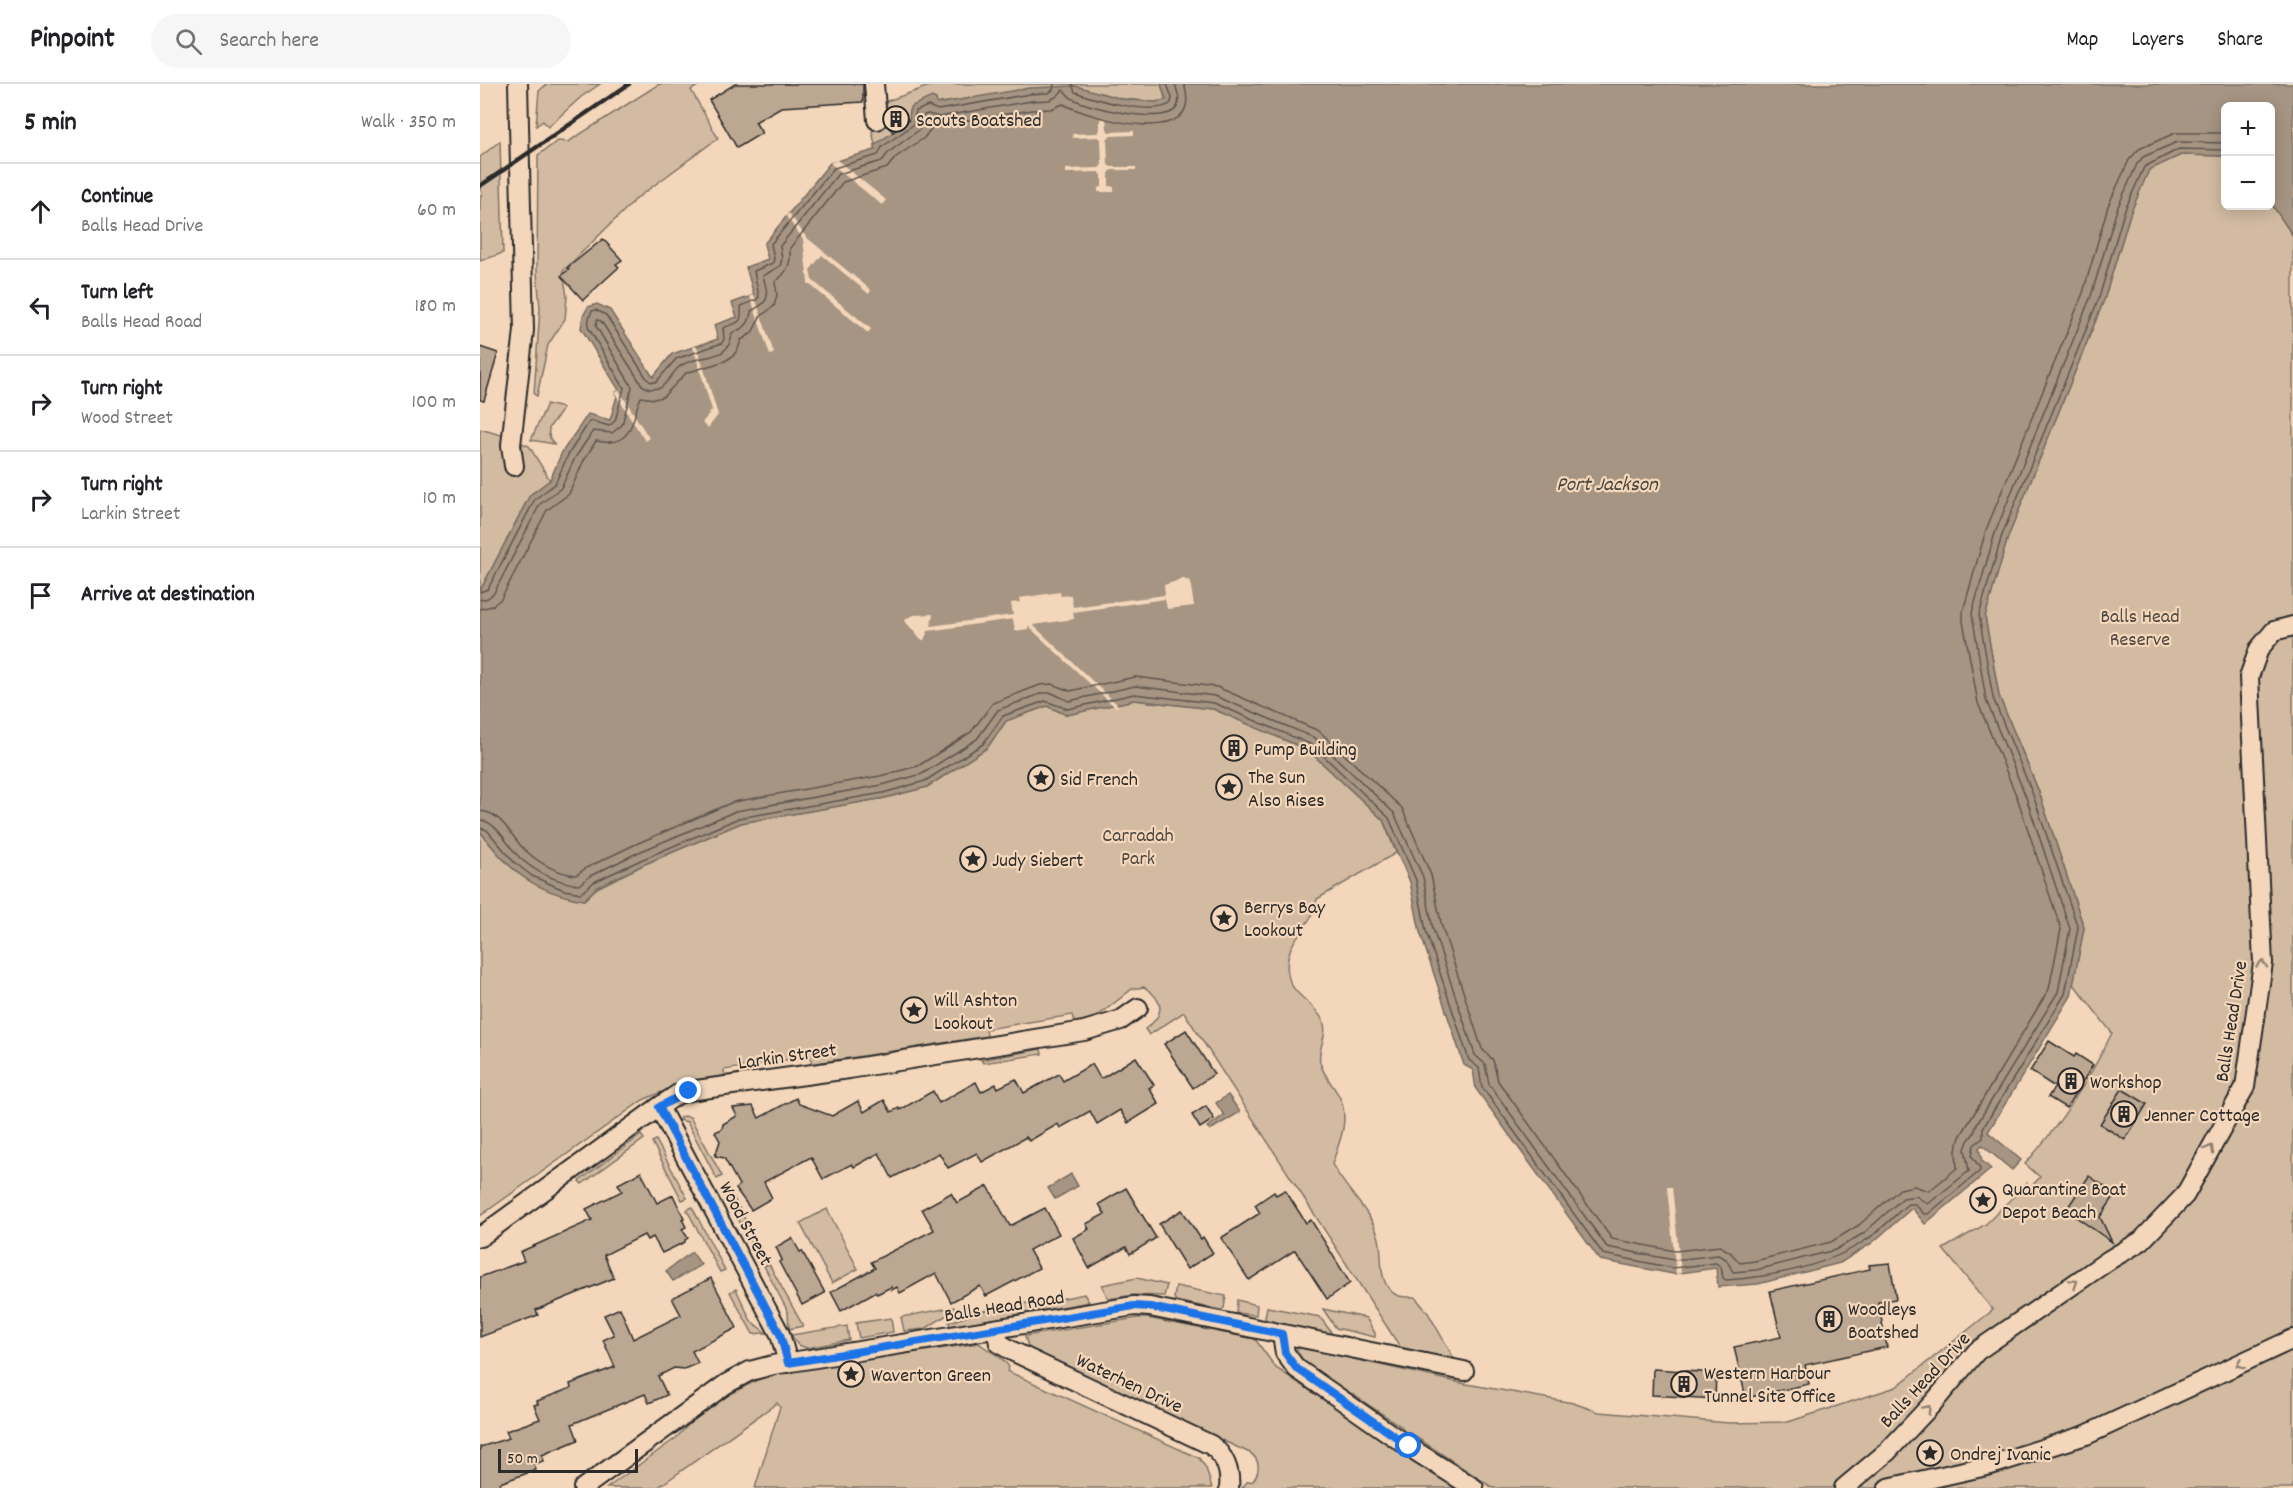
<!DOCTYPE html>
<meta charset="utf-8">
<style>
body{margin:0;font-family:Dekko,sans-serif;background:#f6f6f6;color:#202124}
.controls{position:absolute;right:18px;top:18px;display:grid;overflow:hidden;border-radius:9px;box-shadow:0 3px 15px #0003}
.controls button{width:54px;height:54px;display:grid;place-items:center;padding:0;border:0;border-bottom:2px solid #e0e0e0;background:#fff;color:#202124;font:30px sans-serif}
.scale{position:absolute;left:18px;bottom:15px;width:140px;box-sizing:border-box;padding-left:6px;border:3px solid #2b2b2b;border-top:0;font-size:16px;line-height:21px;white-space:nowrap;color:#2b2b2b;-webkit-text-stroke:4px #f4d7ba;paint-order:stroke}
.stop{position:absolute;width:18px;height:18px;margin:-14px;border:4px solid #1a73e8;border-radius:50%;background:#fff}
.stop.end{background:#1a73e8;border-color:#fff;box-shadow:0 2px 6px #0008}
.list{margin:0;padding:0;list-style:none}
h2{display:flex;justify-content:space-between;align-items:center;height:78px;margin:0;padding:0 24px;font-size:26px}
h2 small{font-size:20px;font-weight:400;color:#757577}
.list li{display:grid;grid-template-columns:39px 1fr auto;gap:18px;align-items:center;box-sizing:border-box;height:96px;padding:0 24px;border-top:2px solid #e0e0e0}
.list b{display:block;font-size:22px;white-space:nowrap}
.list p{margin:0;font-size:20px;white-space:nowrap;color:#757577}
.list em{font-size:20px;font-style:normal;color:#757577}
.icon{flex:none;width:33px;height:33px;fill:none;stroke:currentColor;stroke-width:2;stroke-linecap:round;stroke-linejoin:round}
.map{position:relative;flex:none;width:1813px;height:1404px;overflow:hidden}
header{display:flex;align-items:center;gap:36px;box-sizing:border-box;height:84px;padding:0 30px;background:#fff;border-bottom:2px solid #e0e0e0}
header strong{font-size:28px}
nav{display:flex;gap:33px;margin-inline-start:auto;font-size:21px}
.search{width:420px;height:54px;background:#f6f6f6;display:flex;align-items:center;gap:15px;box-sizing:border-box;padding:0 21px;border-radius:33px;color:#757577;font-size:22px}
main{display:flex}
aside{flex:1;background:#fff}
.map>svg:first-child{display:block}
.green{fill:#d3bba2;stroke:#7f7366;stroke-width:1.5}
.water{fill:#a79583;stroke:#756b60;stroke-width:1.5}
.pier{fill:#f4d7ba}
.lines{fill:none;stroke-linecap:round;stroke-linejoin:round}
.shore{stroke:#5d554e;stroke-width:1.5}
.building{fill:#bca792;stroke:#2b2b2b;stroke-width:1.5}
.street-casing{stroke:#2b2b2b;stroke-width:22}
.street{stroke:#f4d7ba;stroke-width:18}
.rail{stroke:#2b2b2b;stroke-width:4.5}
.oneway{stroke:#908172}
.route{stroke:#1a73e8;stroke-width:8}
.labels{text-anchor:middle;stroke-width:4.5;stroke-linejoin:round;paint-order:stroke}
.poi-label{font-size:20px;fill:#2b2b2b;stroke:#f4d7ba;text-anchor:start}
.park-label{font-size:20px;fill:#4d4843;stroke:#f4d7ba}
.street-label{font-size:20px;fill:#2b2b2b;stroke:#f4d7ba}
.water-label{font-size:21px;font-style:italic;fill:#4a4641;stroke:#f4d7ba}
</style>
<header>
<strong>Pinpoint</strong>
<div class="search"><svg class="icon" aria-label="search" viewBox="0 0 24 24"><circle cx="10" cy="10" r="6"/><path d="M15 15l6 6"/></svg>Search here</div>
<nav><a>Map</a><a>Layers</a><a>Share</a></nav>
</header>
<main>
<aside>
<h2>5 min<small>Walk · 350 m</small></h2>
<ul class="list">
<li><svg class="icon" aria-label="ahead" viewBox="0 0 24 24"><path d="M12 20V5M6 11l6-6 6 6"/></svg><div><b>Continue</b><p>Balls Head Drive</p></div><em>60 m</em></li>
<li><svg class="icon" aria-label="left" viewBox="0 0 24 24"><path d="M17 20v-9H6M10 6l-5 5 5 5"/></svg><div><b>Turn left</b><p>Balls Head Road</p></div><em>180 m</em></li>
<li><svg class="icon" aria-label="right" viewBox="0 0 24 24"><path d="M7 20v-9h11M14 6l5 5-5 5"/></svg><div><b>Turn right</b><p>Wood Street</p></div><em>100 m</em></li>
<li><svg class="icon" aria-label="right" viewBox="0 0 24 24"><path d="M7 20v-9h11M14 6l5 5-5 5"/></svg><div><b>Turn right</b><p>Larkin Street</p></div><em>10 m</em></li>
<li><svg class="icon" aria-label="arrive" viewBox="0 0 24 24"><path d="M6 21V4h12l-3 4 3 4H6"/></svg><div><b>Arrive at destination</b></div></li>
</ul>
</aside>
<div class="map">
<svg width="1813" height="1404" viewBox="0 0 1813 1404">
<rect width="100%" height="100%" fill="#f4d7ba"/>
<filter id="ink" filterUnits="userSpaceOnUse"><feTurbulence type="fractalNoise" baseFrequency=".0167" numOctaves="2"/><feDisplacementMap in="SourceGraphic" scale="12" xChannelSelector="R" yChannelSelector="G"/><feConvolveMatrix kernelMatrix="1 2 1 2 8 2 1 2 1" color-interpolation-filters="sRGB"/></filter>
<g filter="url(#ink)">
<g class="green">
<polygon points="67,0 120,0 101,13 68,43 63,37 56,42 59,7"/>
<polygon points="179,0 221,0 211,6 238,54 157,114 83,187 87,213 85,235 68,261 57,312 54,310 60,224 57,189 58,71 78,57 88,58"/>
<polygon points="455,0 681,0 686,17 675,18 642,15 614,8 491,14 456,20 395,61 392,47 404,40 407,17"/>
<polygon points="20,57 23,169 0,177 0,114 2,109 0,105 0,73"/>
<path d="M1701,71L1745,72L1746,122H1790L1791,119L1813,152V1404H1013L930,1349L925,1350L922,1348V1343L817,1274L816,1267L820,1263L981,1299L1093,1319L1119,1328L1249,1339L1308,1338L1416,1303L1513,1226L1463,1165L1506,1140L1547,1099L1551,1103L1560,1093L1545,1080C1580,1041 1609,996 1632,949L1593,899L1604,844L1559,708L1519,612L1505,533L1528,453L1624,216L1650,130L1669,85Z"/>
<path d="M67,320L83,324C77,339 60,342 74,360L51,356Z"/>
<polygon points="0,345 28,353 24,379 40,384 42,359 49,362 70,396 50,411 0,507"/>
<path d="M654,616L733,625L828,666L903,736L916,769L837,815C833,845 802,855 808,890C811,912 835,918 843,937C849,951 837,964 840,978C843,992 854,1001 860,1014C870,1036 859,1059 852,1080C865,1105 889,1125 898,1151C904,1168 897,1191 910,1206C917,1214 925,1213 935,1213L948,1229L975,1276L920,1263L704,928L669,951L665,945C685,931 685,917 664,903L652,905L614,935L594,938L592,931L506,945L507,952L332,980L330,972L244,986L245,993L203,999L163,1016L0,1132V747C29,786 54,808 104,816L117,804L165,780L261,739L405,714L447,703L507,664L526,637L567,622L587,631Z"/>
<polygon points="561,965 562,970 503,979 501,976"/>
<polygon points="203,1032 210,1033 242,1092 237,1095 207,1038 199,1036 200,1033"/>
<polygon points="161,1051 164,1055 102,1100 99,1097"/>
<polygon points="176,1056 207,1114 202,1116 172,1058"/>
<polygon points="248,1103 281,1166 276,1169 243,1106"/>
<polygon points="212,1123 245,1186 240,1188 207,1126"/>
<polygon points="347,1125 378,1185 352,1199 320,1139"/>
<polygon points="289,1180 323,1242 309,1245 308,1228 284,1182"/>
<polygon points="657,1194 687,1201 684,1212 653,1211 628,1215 622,1201"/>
<polygon points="696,1202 746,1212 744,1224 741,1226 696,1217 694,1214"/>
<polygon points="256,1205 271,1237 286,1249 273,1250 250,1208"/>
<polygon points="604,1210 609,1218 470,1243 469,1238 522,1221 565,1218"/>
<polygon points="757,1216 777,1221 776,1231 756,1229"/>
<polygon points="474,1223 475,1226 445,1245 424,1247 421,1233"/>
<polygon points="787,1223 840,1233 851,1248 849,1250 787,1236 785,1234"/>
<polygon points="843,1225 886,1234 895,1249 895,1253 856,1244"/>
<polygon points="411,1234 413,1248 379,1254 376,1239"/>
<path d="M657,1234H667L775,1255L796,1284L977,1404H762L767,1398L773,1397C780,1387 781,1376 770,1369L550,1269L545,1252Z"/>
<polygon points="367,1242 369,1256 327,1264 318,1261 311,1251"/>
<path d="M499,1259C508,1267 523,1272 529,1283L527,1287L719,1374L726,1384L732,1404H275L300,1323L297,1319L177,1404H127L196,1354L212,1337L241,1315L279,1295L308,1287Z"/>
</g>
<g class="water">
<path d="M681,0H1813V152L1791,119L1790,22H1746L1745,72L1701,71L1669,86L1650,130L1624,216L1528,453L1505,533L1519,612L1559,708L1604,844L1591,912L1508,1048L1541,1076L1532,1086L1502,1061L1499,1064L1502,1077L1511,1085L1445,1140L1432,1124L1392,1159L1360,1179L1278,1200L1238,1203L1236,1184L1193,1190L1120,1176L996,1005L993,986L984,981L940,848L930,798L903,736L828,666L733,625L654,616L587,631L567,622L526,637L507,664L447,703L405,714L261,739L165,780L117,803L104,816C54,808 29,787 0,747V507L50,411L70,396L82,368L108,330L130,336L137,312L135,309L139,306L101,244L103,232L108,223L117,220L130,226L173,293L192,270L238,255L234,241L257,233L252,219L274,211L266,183L288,175L284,160L350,79L395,66V61L429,37L430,23L452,13L456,15L457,20L549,4L596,2L642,15L675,18L686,16Z"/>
<polygon points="748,1011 760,1028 730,1046 727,1043 744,1031 736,1019"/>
<polygon points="591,1090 598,1102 575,1115 568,1104"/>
<polygon points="212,1168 221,1181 193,1197 186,1187"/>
</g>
<g class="pier">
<polygon points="622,34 626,34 627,45 629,48 654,47 654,51 630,52 627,55 628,81 631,83 656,83 656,86 631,86 629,90 629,102 634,103 634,108 618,108 618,104 622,103 622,91 619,88 586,89 586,85 619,84 622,81 621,55 618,53 593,54 592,50 618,49 620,45 620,35"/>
<polygon points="357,76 406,116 402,121 350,79"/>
<polygon points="309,129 326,153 391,206 389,210 342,171 330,186 332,196 391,245 388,249 328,199 323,155 306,132"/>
<polygon points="274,211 294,269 290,271 270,212"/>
<polygon points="217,262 238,331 228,344 222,339 232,326 213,263"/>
<polygon points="139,306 169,354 165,357 135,309"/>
<polygon points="703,495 710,497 714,522 687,525 685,515 593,528 594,535 553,541 639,622 635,623 548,542 548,545 535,547 533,535 448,547 444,556 441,556 425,537 427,534 434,531 453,530 451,542 533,531 531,519 540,518 539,514 580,508 581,512 591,511 593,523 685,511 684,501"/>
<polygon points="1187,1103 1192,1103 1201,1189 1196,1190"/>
</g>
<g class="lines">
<g class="shore">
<path d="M592,0L595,8C614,15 675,33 691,19L692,14L687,0"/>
<path d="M0,508L8,505L55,415L75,400L88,371L109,338L112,337L129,342L135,337L144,304L108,243L109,234L112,227L116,226L126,231L167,295L171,298H176L196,275L242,259L244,255L243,244C259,237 262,242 261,222L276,216L279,213L274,187L293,179L294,174L291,160L354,84L398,71L402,63L433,41L436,27L448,22L458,26L550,10L568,9L573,6L574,0"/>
<path d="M0,516L8,514L14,509L60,420L81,404L95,374L113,347L132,349L142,341L152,303L116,242L117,236L121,237L162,301L169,305L180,304C188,299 192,289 199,283C218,268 250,280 252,249C264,244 270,241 271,227C292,217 288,212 283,192L300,182L302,175L300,162L358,90L402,77L409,68L439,46L444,31L448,30L459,33L551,17L569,16L576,13L583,6C586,8 589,13 593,15C610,24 686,42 697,23C701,15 697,7 695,0"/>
<path d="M0,525L12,522L21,515L67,426L89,410L103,378L116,357C121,357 125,359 130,358C154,357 153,329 161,313L174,315L183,313L206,289L245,277L253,272L258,265L261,256L272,249L280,233L294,222L297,211L295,198C308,188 311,180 310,164L363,98L407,84L416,73L444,54L453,42L552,26L571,25L583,20C612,35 726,67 704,0"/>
<path d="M0,727C22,728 31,753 45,766C59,779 77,789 96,791L106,784L156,760L253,718L400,692L438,682L491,648L513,619L560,601L572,600L590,607L655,593L737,603L839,647L922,724L951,791L962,843L1002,965L1013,976L1018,997L1132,1155L1195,1167L1240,1162L1250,1168L1260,1179L1275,1177L1351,1158L1379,1141L1420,1105L1434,1102L1449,1107L1477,1084L1476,1066L1480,1053L1569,905L1581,845L1538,716L1498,619L1483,537V527L1506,446L1603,209L1628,122L1649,76L1659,65L1695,49H1746"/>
<path d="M0,736C17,737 28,763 40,774C57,789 77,798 99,801L110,792L159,768L256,727L402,701L442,690L497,655L518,626L563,609H572L589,617L655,602L735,612L835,654L914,729L943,793L953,845L995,971L1005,980L1009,1000L1127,1163L1194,1176L1238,1171L1246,1175L1253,1188L1276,1186L1355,1166L1384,1149L1423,1114L1436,1112L1448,1120L1489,1087L1485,1065L1488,1057L1494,1049L1497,1040L1578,908L1590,845L1546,713L1506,616L1492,529L1515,449L1611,212L1637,125L1657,80L1663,73L1697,58L1746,59"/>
<path d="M0,744L7,746L34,778L52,792L84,806L101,809L114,798L163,775L259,734L403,709L445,697L503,660L523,632L565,617L588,625L654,610L734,619L832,661L909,734L936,796L946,847L989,976L999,984L1002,1003L1123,1170L1193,1184L1236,1179L1241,1183L1243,1194L1246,1196C1292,1193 1348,1182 1386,1156C1402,1146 1414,1131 1428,1120H1435L1444,1130H1448L1500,1087V1084L1492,1072L1494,1061L1503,1054V1044L1585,910L1598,844L1553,711L1513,614L1499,531L1522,451L1619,214L1644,128L1664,83L1699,65L1746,66"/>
</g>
</g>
<g class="building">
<polygon points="255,0 383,0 383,18 301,23 275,38 282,49 257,64 229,16"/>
<polygon points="419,23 428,36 413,48 407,41 408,31"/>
<polygon points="123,155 142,176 136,180 139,183 103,216 81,192 89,185 87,184"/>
<polygon points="0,263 18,269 4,317 0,316"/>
<polygon points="706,946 734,990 713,1004 684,960"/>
<polygon points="1569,957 1594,973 1596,970 1613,981 1586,1024 1568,1013 1575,1003 1550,987"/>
<polygon points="656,973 674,1001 669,1004 679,1020 648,1039 640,1026 617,1040 610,1027 580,1044 578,1040 549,1057 546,1053 502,1078 497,1069 468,1084 459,1069 412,1094 399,1069 374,1083 372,1080 343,1095 331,1073 284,1098 292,1114 271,1126 256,1105 259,1101 244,1074 235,1072 240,1057 235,1048 242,1045 243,1040 257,1032 253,1024 273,1022 279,1034 316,1014 319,1020 352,1032 378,1017 384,1028 404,1016 411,1028 419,1024 420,1026 453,1007 459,1019 496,998 501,1008 516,1000 518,1004 536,995 544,1009 579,990 583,997 612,980 620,994 624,993"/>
<polygon points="1642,1005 1667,1020 1645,1056 1620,1040"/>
<polygon points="726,1022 734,1035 720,1044 712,1031"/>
<polygon points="161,1088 177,1119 193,1111 204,1134 202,1135 206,1143 202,1145 208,1154 205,1156 205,1158 182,1169 173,1153 167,1156 164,1151 124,1171 134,1194 56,1226 58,1231 0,1253 0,1193 44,1177 40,1168 112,1136 106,1125 142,1107 138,1100"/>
<polygon points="1609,1092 1636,1110 1620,1133 1632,1158 1586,1126"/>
<polygon points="508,1102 530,1142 565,1124 579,1150 549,1166 559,1184 506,1212 500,1202 471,1218 456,1189 420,1209 417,1203 412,1206 411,1203 397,1210 395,1208 361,1227 351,1208 395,1184 391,1178 454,1146 442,1125 471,1109 477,1119"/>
<polygon points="646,1104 676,1154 650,1170 646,1163 609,1184 593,1154 609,1145 606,1140 625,1130 619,1120"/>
<polygon points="805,1106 826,1139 831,1136 870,1199 847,1215 815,1166 769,1196 741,1154 780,1129 775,1121 794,1108 796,1111"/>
<polygon points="702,1126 721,1155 723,1153 733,1169 707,1185 679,1140"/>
<polygon points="312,1154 320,1168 322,1167 345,1209 322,1221 299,1178 302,1176 296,1163"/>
<polygon points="1410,1179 1416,1215 1398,1218 1407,1263 1325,1281 1329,1300 1266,1314 1254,1263 1301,1253 1290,1207 1390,1185 1389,1181"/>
<polygon points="231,1194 257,1244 212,1267 218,1279 204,1285 194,1284 178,1292 187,1311 169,1319 165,1310 92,1340 98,1356 62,1371 64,1377 54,1380 56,1386 20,1399 22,1404 0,1404 0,1363 29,1354 26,1347 60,1335 54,1321 58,1320 57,1317 91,1304 90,1300 135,1283 123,1256 134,1251 124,1231 140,1224 153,1255 201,1231 192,1214"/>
<polygon points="1173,1285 1236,1289 1235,1315 1172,1311"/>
</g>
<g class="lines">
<g class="street-casing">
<g id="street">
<polyline points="394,0 397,36"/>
<polyline points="34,382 31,361 44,246 38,0"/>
<polyline points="179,1023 300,1250 308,1279"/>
<polyline points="0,1153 179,1023 198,1010 209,1007 369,985 604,947 641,936 658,924"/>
<path d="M516,1246L519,1259L532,1267L731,1361C744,1371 751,1386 749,1404"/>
<polyline points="802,1250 805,1269 816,1284 929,1363 994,1404"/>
<polyline points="103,1404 246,1300 270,1287 293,1281 654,1222 670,1223 984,1287"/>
<polyline points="1364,1404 1407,1368 1453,1319 1497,1267 1629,1176 1661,1157 1705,1111 1765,1003 1783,879 1769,593 1779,565 1794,547 1813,542"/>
<polyline points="1408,1404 1511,1381 1606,1351 1813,1255"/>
</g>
</g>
<use href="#street" class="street"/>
<polyline class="rail" points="0,102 149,0"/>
</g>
<defs><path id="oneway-chevron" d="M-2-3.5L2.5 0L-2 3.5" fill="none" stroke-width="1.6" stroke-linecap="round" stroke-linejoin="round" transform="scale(1.5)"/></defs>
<g class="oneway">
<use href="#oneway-chevron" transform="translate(1782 880) rotate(-87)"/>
<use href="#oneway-chevron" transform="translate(1730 1065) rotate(-61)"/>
<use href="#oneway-chevron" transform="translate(1594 1199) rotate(-34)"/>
<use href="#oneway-chevron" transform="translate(1760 1280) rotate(155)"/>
<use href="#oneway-chevron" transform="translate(1447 1325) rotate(-47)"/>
</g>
</g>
<g class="lines" filter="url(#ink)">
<polyline class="route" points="209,1007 179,1023 300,1250 308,1279 654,1222 670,1223 802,1250 805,1269 816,1284 929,1362"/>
</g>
<defs>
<g id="building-ring" transform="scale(1.35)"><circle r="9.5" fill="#f4d7ba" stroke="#2b2b2b" stroke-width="1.5"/><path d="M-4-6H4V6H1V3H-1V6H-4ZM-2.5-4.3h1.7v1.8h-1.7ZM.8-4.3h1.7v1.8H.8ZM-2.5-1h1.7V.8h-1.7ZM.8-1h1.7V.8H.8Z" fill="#2b2b2b"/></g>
<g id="sight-ring" transform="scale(1.35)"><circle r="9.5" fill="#f4d7ba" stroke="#2b2b2b" stroke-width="1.5"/><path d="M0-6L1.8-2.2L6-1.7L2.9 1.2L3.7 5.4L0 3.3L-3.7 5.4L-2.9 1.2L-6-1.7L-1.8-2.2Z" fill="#2b2b2b"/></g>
</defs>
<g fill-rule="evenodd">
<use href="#building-ring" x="416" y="35"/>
<use href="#building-ring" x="754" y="664"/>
<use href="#sight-ring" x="561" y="694"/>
<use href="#sight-ring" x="749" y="703"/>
<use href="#sight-ring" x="493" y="775"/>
<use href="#sight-ring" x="744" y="834"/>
<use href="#sight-ring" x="434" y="926"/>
<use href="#building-ring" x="1591" y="997"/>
<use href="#building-ring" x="1644" y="1030"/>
<use href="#sight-ring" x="1503" y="1116"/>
<use href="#building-ring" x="1349" y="1235"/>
<use href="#sight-ring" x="371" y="1290"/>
<use href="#building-ring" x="1204" y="1300"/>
<use href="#sight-ring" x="1450" y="1369"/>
</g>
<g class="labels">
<g class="poi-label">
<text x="436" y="42">Scouts Boatshed</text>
<text x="774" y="671">Pump Building</text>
<text x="768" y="699">The Sun<tspan x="768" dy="23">Also Rises</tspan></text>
<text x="580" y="701">Sid French</text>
<text x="512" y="782">Judy Siebert</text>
<text x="764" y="829">Berrys Bay<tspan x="764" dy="23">Lookout</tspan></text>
<text x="454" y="922">Will Ashton<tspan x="454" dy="23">Lookout</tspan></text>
<text x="1610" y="1004">Workshop</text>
<text x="1664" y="1037">Jenner Cottage</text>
<text x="1522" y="1111">Quarantine Boat<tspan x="1522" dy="23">Depot Beach</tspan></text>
<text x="1368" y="1231">Woodleys<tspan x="1368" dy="23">Boatshed</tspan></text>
<text x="1224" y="1295">Western Harbour<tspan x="1224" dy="23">Tunnel Site Office</tspan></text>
<text x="391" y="1297">Waverton Green</text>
<text x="1470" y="1376">Ondrej Ivanic</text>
</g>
<g class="park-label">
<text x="1660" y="538">Balls Head<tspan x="1660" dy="23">Reserve</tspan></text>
<text x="658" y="757">Carradah<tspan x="658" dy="23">Park</tspan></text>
</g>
<g class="street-label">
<text transform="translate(1750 937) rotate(-81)" y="7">Balls Head Drive</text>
<text transform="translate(307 971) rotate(-8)" y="7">Larkin Street</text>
<text transform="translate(267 1139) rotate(62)" y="7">Wood Street</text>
<text transform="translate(524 1221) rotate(-9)" y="7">Balls Head Road</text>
<text transform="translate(1444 1295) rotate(-47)" y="7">Balls Head Drive</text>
<text transform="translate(650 1298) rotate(25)" y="7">Waterhen Drive</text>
</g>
<g class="water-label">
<text x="1127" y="406">Port Jackson</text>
</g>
</g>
</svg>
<div class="controls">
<button>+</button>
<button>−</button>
</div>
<div class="scale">50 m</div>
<div class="stop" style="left:929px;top:1362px"></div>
<div class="stop end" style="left:209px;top:1007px"></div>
</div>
</main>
